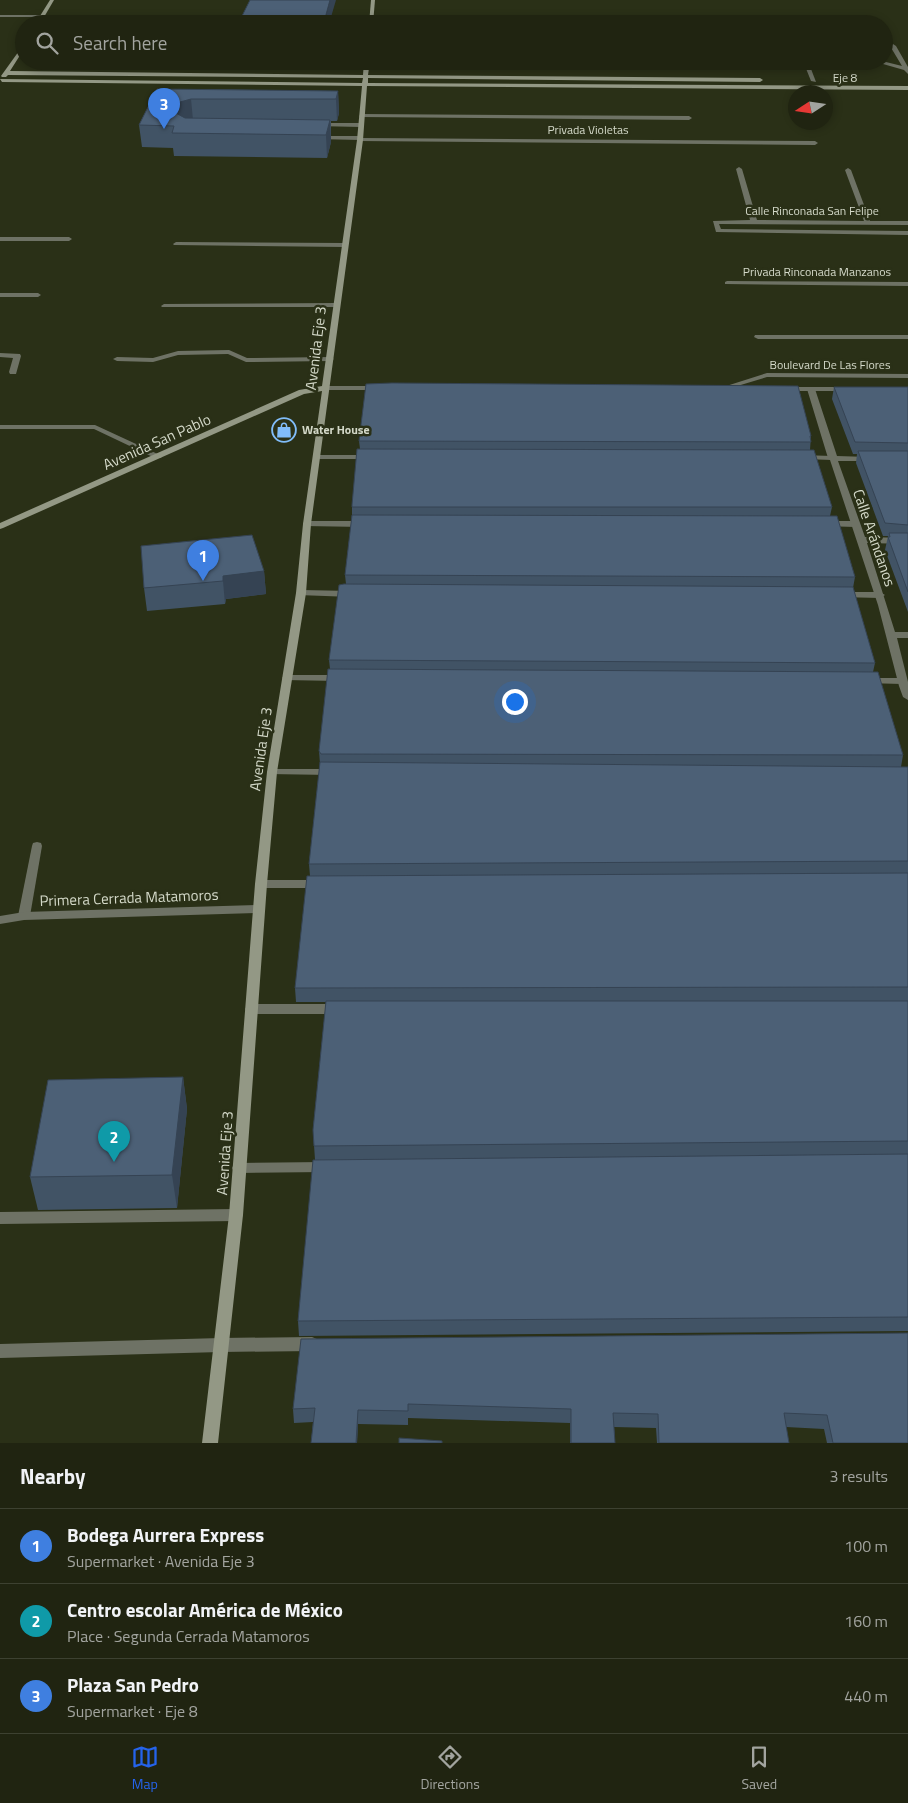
<!DOCTYPE html>
<meta charset="utf-8">
<style>
body{margin:0;font-family:"Titillium Web",sans-serif;background:#2d301f;color:#f1f3f6}
.compass{position:absolute;left:788px;top:85px;width:45px;height:45px;border-radius:50%;background:#202411;box-shadow:0 2px 8px #0003;rotate:258deg}
.you{position:absolute;left:514px;top:701px;width:18px;height:18px;margin:-12px;border:4px solid #fff;border-radius:50%;background:#1a73e8;box-shadow:0 0 0 8px #1a73e833}
.badge{display:grid;place-items:center;width:32px;height:32px;border-radius:50%;background:#2563eb;color:#fff;font-size:16px;font-weight:700}
.pin{position:absolute;translate:-50% -41px;filter:drop-shadow(0 1px 2px #0008)}
.pin::after{content:'';position:absolute;top:26px;width:18px;height:15px;background:inherit;clip-path:polygon(0 0,100% 0,50% 100%)}
.list{margin:0;padding:0;list-style:none}
h2{display:flex;justify-content:space-between;align-items:center;height:65px;margin:0;padding:0 20px;font-size:21px}
h2 small{font-size:16px;font-weight:400;color:#a2a49f}
.list li{display:grid;grid-template-columns:32px 1fr auto;gap:15px;align-items:center;box-sizing:border-box;height:75px;padding:0 20px;border-top:1px solid #3d4131}
.list b{display:block;font-size:19px;white-space:nowrap}
.list p{margin:0;font-size:16px;white-space:nowrap;color:#a2a49f}
.list em{font-size:16px;font-style:normal;color:#a2a49f}
.icon{flex:none;width:28px;height:28px;fill:none;stroke:currentColor;stroke-width:2;stroke-linecap:round;stroke-linejoin:round}
.map{position:relative;flex:none;width:908px;height:1443px;overflow:hidden}
.search{position:absolute;background:#202411;box-shadow:0 2px 8px #0003;left:15px;right:15px;top:15px;height:55px;display:flex;align-items:center;gap:12px;box-sizing:border-box;padding:0 18px;border-radius:28px;color:#a2a49f;font-size:19px}
.sheet{height:290px;background:#202411}
nav{display:flex;justify-content:space-around;align-items:center;box-sizing:border-box;height:70px;border-top:1px solid #3d4131;background:#202411;font-size:14px;color:#a2a49f}
nav a{display:grid;justify-items:center;gap:2px}
nav .on{color:#2563eb}
.map>svg:first-child{display:block}
.lines{fill:none;stroke-linecap:round;stroke-linejoin:round}
.service{fill:#6e7265;fill-rule:evenodd}
.minor{fill:#6e7265;fill-rule:evenodd}
.tertiary{fill:#6e7265;fill-rule:evenodd}
.secondary{fill:#939885;fill-rule:evenodd}
.wall{fill:#415365}
.shaded-wall{fill:#354353}
.building{fill:#4c6076;stroke:#354353}
.labels{text-anchor:middle;stroke-width:5;stroke-linejoin:round;paint-order:stroke}
.far-street-label{font-size:12px;fill:#d4d9c9;stroke:#2a3017}
.far-poi-label{font-size:12px;font-weight:bold;fill:#d4d9c9;stroke:#2a3017;text-anchor:start}
.street-label{font-size:15px;fill:#d4d9c9;stroke:#2a3017}
</style>
<div class="map">
<svg width="908" height="1443" viewBox="0 0 908 1443">
<rect width="100%" height="100%" fill="#2a3017"/>
<g class="lines">
<g class="service">
<polygon points="893,44 896,46 908,67 908,74 904,70 883,64 886,62 902,66 890,46"/>
<polygon points="803,61 808,61 816,82 811,81"/>
<polygon points="488,63 663,64 666,66 663,68 486,66 486,64"/>
<polygon points="318,123 361,123 364,125 361,127 316,126 315,125"/>
<polygon points="318,136 360,136 363,138 360,140 316,139 315,138"/>
<polygon points="315,455 369,455 373,457 369,459 318,459 314,457"/>
<polygon points="801,455 832,456 836,458 832,460 804,459 801,459"/>
<polygon points="307,521 364,521 368,524 364,527 304,526 303,524 304,522"/>
<polygon points="826,521 855,521 859,524 855,527 823,526 822,524"/>
<polygon points="301,590 352,591 357,594 352,597 298,595 296,593 298,591"/>
<polygon points="842,592 880,592 885,595 880,598 839,597 837,595 839,593"/>
<polygon points="287,675 338,675 343,678 338,681 284,680 282,678 284,676"/>
<polygon points="868,678 902,678 907,681 902,684 865,683 863,681"/>
<polygon points="272,769 331,769 336,772 331,775 268,774 267,772"/>
<polygon points="261,880 320,880 324,881 326,884 324,887 320,888 261,888 257,887 255,884 257,881"/>
<polygon points="251,1004 338,1004 342,1006 344,1009 342,1012 338,1014 251,1014 247,1012 245,1009 247,1006"/>
<polygon points="325,1162 330,1163 332,1167 330,1171 325,1172 239,1173 234,1172 232,1168 234,1164 239,1163"/>
<polygon points="312,1337 317,1339 319,1344 317,1349 312,1351 221,1352 216,1350 214,1345 216,1340 221,1338"/>
</g>
<g class="minor">
<polygon points="0,15 42,15 44,16 42,17 0,17"/>
<polygon points="362,114 689,116 692,118 689,120 360,117 359,116"/>
<polygon points="360,138 815,141 818,143 815,145 358,141 358,139"/>
<polygon points="739,167 742,169 757,220 864,221 845,170 848,168 851,170 870,221 908,221 908,225 719,224 721,229 908,231 908,235 716,232 713,221 750,220 736,169"/>
<polygon points="0,237 69,237 72,239 69,241 0,241"/>
<polygon points="176,242 344,243 347,245 344,247 174,245 173,244"/>
<polygon points="727,281 908,282 908,286 725,284 725,282"/>
<polygon points="0,293 38,293 41,295 38,297 0,297"/>
<polygon points="164,304 337,303 340,305 337,307 162,307 161,306"/>
<polygon points="755,335 908,335 908,339 758,339 754,337"/>
<polygon points="229,350 247,358 330,357 334,359 330,361 246,362 228,354 178,355 153,362 117,361 113,359 117,357 153,358 178,351"/>
<polygon points="0,353 20,354 21,356 16,374 10,374 9,372 13,358 0,357"/>
<polygon points="808,387 811,387 815,389 837,456 869,457 873,459 869,461 838,461 865,537 908,538 908,544 867,543 895,632 908,632 908,638 897,638 908,682 908,700 903,697 899,686 878,605 830,460 828,458 807,389"/>
<polygon points="0,425 95,425 162,456 161,458 155,458 94,429 0,429"/>
<polygon points="37,842 41,843 42,846 30,916 28,919 20,919 18,916 32,846 33,843"/>
<polygon points="236,1209 241,1211 243,1215 241,1219 236,1221 0,1224 0,1212"/>
<polygon points="221,1338 226,1340 228,1345 226,1350 221,1352 0,1358 0,1344"/>
</g>
<g class="tertiary">
<polygon points="767,373 908,374 908,378 767,377 724,390 720,388"/>
<polygon points="323,386 377,386 381,388 377,390 323,390"/>
<polygon points="784,387 847,387 851,389 847,391 784,391"/>
<polygon points="259,905 263,906 265,909 263,912 259,913 24,920 0,924 0,916 24,912"/>
</g>
<g class="secondary">
<polygon points="50,0 54,0 40,24 35,24"/>
<polygon points="371,0 375,0 373,24 369,24"/>
<polygon points="24,44 24,49 10,71 363,75 364,61 370,61 368,75 760,78 763,80 760,82 368,78 368,83 908,86 908,90 367,86 363,140 311,524 306,593 277,772 267,884 243,1215 218,1443 202,1443 229,1215 255,884 267,772 296,593 303,524 322,391 304,394 3,528 0,529 0,523 299,390 322,386 357,140 362,86 2,82 0,79 362,83 363,78 8,75 6,77 2,77 1,76"/>
</g>
</g>
<g class="wall">
<polygon points="260,61 322,61 320,69 261,69"/>
<polygon points="157,89 338,91 339,113 337,121 331,121 331,142 327,158 174,156 173,148 142,147 139,125"/>
<polygon points="834,387 908,387 908,612 885,550 888,536 883,536 856,463 857,454 853,454 832,399"/>
<polygon points="811,436 810,450 832,507 830,516 855,577 853,588 875,663 873,672 903,755 901,767 908,767 908,1331 299,1336 298,1321 315,1160 313,1130 326,1002 296,1002 295,988 310,876 309,864 320,764 319,751 330,669 329,660 346,584 345,575 352,515 352,505 360,449 359,441"/>
<polygon points="264,571 266,594 226,599 225,604 147,611 144,588"/>
<polygon points="183,1077 187,1109 177,1208 38,1210 30,1177"/>
<polygon points="908,1333 908,1443 827,1443 824,1429 786,1427 789,1443 657,1443 656,1428 614,1427 615,1443 570,1443 570,1423 408,1418 408,1425 358,1424 357,1443 311,1443 313,1422 294,1423 293,1409"/>
</g>
<g class="shaded-wall">
<polygon points="330,0 336,0 329,24 324,24"/>
<polygon points="320,61 322,61 320,69"/>
<polygon points="338,91 339,113 337,121 336,99"/>
<polygon points="191,99 193,120 182,124 174,112 180,102"/>
<polygon points="330,120 331,142 327,158 326,135"/>
<polygon points="264,571 266,594 226,599 225,604 223,581 223,576"/>
<polygon points="183,1077 187,1109 177,1208 172,1175"/>
<polygon points="358,1410 358,1424 357,1443 356,1443"/>
</g>
<g class="building">
<polygon points="250,0 330,0 324,22 326,22 326,24 238,24"/>
<polygon points="157,89 338,91 336,99 191,99 180,102 174,112 185,118 330,120 326,135 172,133 174,126 139,125"/>
<polygon points="392,383 798,386 811,436 810,436 811,442 359,441 366,384"/>
<polygon points="834,387 908,387 908,443 855,442"/>
<polygon points="357,449 814,450 832,507 352,507 352,505"/>
<polygon points="858,451 908,451 908,525 885,523"/>
<polygon points="352,515 837,516 855,577 345,575"/>
<polygon points="889,533 908,533 908,592 888,537 890,537"/>
<polygon points="252,535 264,571 223,576 223,581 144,588 141,546"/>
<polygon points="344,584 853,587 875,663 329,660 339,585"/>
<polygon points="328,669 878,672 903,755 321,754 319,751"/>
<polygon points="320,762 908,767 908,861 309,864"/>
<polygon points="908,873 908,987 295,988 307,876"/>
<polygon points="326,1001 908,1001 908,1141 314,1146 313,1130"/>
<polygon points="183,1077 172,1175 30,1177 48,1080"/>
<polygon points="908,1154 908,1317 298,1321 313,1160"/>
<polygon points="908,1333 908,1443 833,1443 827,1415 784,1413 789,1443 659,1443 658,1414 613,1413 615,1443 571,1443 571,1409 408,1404 408,1411 358,1410 356,1443 311,1443 315,1408 293,1409 301,1339"/>
<polygon points="399,1438 442,1441 442,1443 399,1443"/>
</g>
<defs>
<g id="shop-ring" transform="scale(1.25)"><circle r="9.5" fill="#2a3017" stroke="#81bdfa" stroke-width="1.5"/><path d="M-5-2.5h2.3a2.7 3.5 0 0 1 5.4 0H5L5.5 6h-11ZM-1.5-2.5h3a1.5 2.3 0 0 0-3 0Z" fill="#81bdfa"/></g>
</defs>
<g fill-rule="evenodd">
<use href="#shop-ring" x="284" y="430"/>
</g>
<g class="labels">
<g class="far-street-label">
<text x="845" y="82">Eje 8</text>
<text x="588" y="134">Privada Violetas</text>
<text x="812" y="215">Calle Rinconada San Felipe</text>
<text x="817" y="276">Privada Rinconada Manzanos</text>
<text x="830" y="369">Boulevard De Las Flores</text>
</g>
<g class="far-poi-label">
<text x="302" y="434">Water House</text>
</g>
<g class="street-label">
<text transform="translate(316 348) rotate(-83)" y="5">Avenida Eje 3</text>
<text transform="translate(157 442) rotate(-24)" y="5">Avenida San Pablo</text>
<text transform="translate(874 538) rotate(71)" y="5">Calle Arándanos</text>
<text transform="translate(261 749) rotate(-82)" y="5">Avenida Eje 3</text>
<text transform="translate(129 898) rotate(-2)" y="5">Primera Cerrada Matamoros</text>
<text transform="translate(225 1153) rotate(-86)" y="5">Avenida Eje 3</text>
</g>
</g>
</svg>
<svg class="compass" viewBox="-18 -18 36 36"><path d="M0-13l5 13h-10z" fill="#e53935"/><path d="M0 13l5-13h-10z" fill="#a2a49f"/></svg>
<div class="you"></div>
<div class="pin badge" style="left:203px;top:581px;background:#3f7fe0">1</div>
<div class="pin badge" style="left:114px;top:1162px;background:#0f9aa8">2</div>
<div class="pin badge" style="left:164px;top:129px;background:#3f7fe0">3</div>
<div class="search"><svg class="icon" aria-label="search" viewBox="0 0 24 24"><circle cx="10" cy="10" r="6"/><path d="M15 15l6 6"/></svg>Search here</div>
</div>
<section class="sheet">
<h2>Nearby<small>3 results</small></h2>
<ul class="list">
<li><span class="badge" style="background:#3f7fe0">1</span><div><b>Bodega Aurrera Express</b><p>Supermarket · Avenida Eje 3</p></div><em>100 m</em></li>
<li><span class="badge" style="background:#0f9aa8">2</span><div><b>Centro escolar América de México</b><p>Place · Segunda Cerrada Matamoros</p></div><em>160 m</em></li>
<li><span class="badge" style="background:#3f7fe0">3</span><div><b>Plaza San Pedro</b><p>Supermarket · Eje 8</p></div><em>440 m</em></li>
</ul>
</section>
<nav>
<a class="on"><svg class="icon" aria-label="map" viewBox="0 0 24 24"><path d="M3 6l6-2 6 2 6-2v14l-6 2-6-2-6 2zM9 4v14M15 6v14"/></svg>Map</a>
<a><svg class="icon" aria-label="directions" viewBox="0 0 24 24"><path d="M12 3l9 9-9 9-9-9zM9 14v-3h6M13 9l2 2-2 2"/></svg>Directions</a>
<a><svg class="icon" aria-label="saved" viewBox="0 0 24 24"><path d="M7 4h10v16l-5-4-5 4z"/></svg>Saved</a>
</nav>
